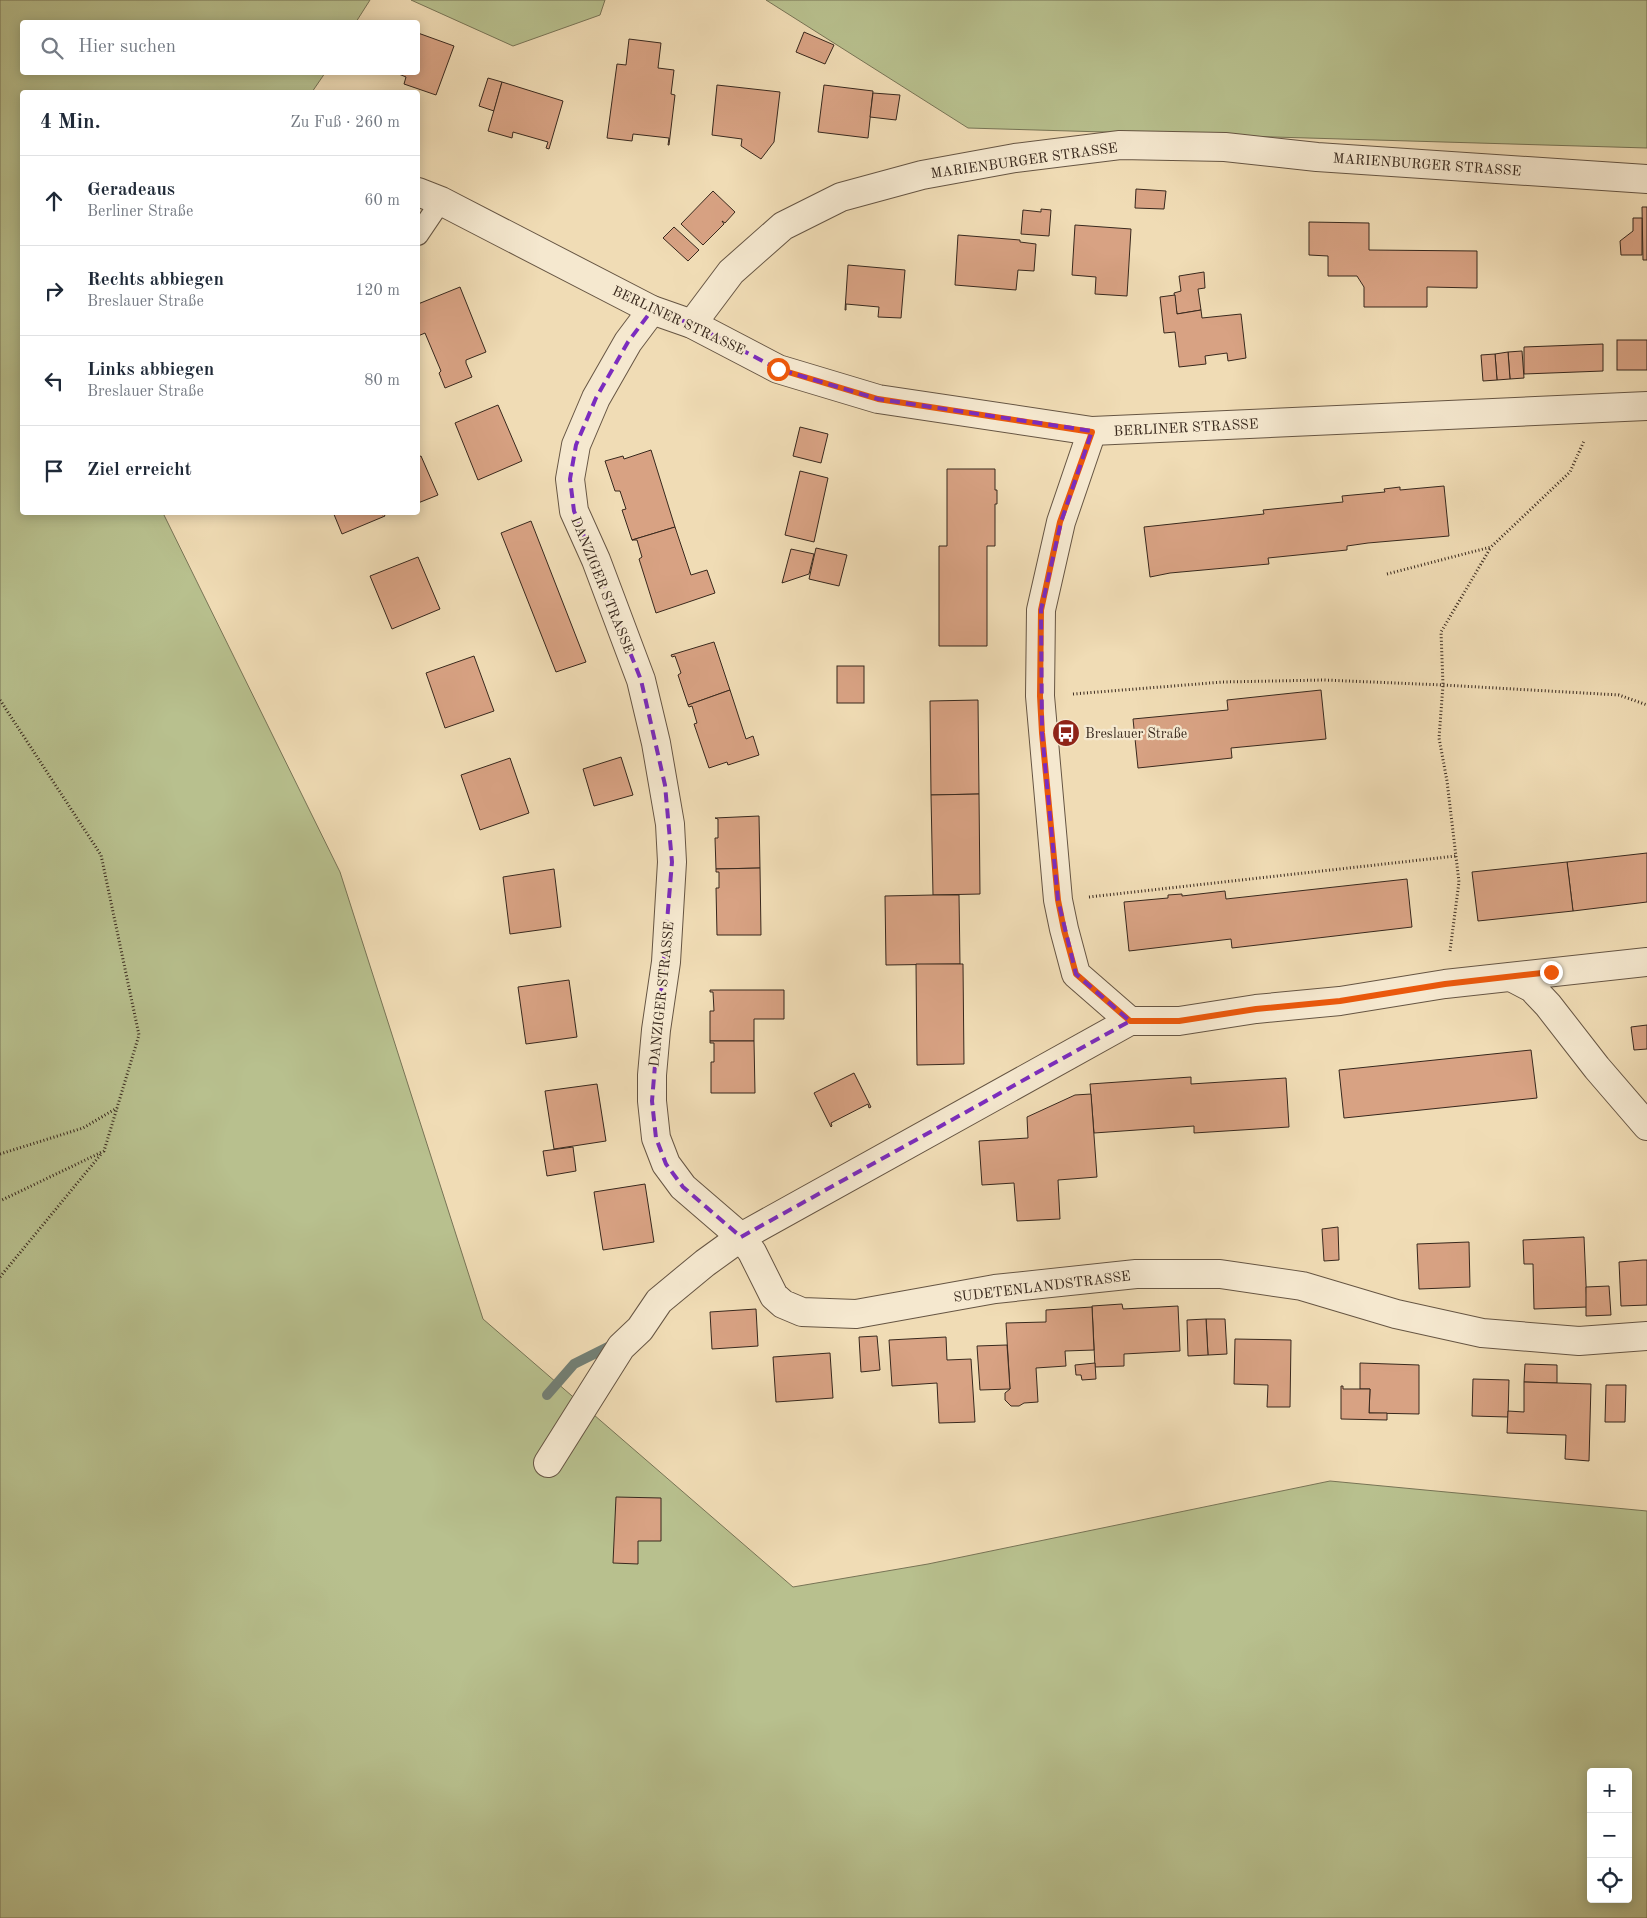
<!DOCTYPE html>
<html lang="de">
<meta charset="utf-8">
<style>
body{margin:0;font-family:"Old Standard TT",serif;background:#f6f6f7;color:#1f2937}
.controls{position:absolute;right:15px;bottom:15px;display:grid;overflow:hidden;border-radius:5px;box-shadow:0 2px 12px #0003}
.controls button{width:45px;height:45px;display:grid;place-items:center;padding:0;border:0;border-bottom:1px solid #e0e1e3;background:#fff;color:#1f2937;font:25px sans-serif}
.stop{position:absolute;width:15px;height:15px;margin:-11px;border:4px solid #ea580c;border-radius:50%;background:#fff}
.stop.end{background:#ea580c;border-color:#fff;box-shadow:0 1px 5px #0008}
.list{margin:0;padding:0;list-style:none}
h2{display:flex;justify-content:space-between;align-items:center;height:65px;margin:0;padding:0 20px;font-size:21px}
h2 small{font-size:16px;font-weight:400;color:#747a83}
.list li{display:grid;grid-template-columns:32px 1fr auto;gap:15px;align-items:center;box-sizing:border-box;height:90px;padding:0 20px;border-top:1px solid #e0e1e3}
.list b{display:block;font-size:19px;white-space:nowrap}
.list p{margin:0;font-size:16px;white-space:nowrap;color:#747a83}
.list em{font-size:16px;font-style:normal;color:#747a83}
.icon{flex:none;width:28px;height:28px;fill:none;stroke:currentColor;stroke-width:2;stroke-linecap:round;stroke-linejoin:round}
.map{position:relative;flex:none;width:1647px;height:1918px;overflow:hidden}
.search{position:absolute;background:#fff;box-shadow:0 2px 12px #0003;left:20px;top:20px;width:400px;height:55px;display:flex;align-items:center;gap:12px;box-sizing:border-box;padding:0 18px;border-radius:5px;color:#747a83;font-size:19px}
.panel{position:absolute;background:#fff;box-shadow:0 2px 12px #0003;left:20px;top:90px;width:400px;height:425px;border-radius:5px}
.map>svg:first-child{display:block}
.green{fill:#b8c08e;stroke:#787456;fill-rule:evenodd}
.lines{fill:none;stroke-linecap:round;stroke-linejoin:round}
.stream{stroke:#738076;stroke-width:10}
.building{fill:#d8a283;stroke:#38281d}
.lane-casing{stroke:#665543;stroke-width:22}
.street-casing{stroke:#665543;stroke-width:30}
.path{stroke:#38281d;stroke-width:3;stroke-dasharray:1 2.5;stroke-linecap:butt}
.lane{stroke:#f5e8cf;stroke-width:20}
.street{stroke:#f5e8cf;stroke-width:28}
.route{stroke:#ea580c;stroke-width:6}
.marked{fill:none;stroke:#7b2cbf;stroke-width:4;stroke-dasharray:10 6;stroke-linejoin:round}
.labels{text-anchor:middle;stroke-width:4.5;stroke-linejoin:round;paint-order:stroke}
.street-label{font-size:14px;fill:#38281d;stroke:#f5e8cf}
.poi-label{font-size:14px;fill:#38281d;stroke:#f5e8cf;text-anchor:start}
</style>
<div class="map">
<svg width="1647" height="1918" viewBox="0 0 1647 1918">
<rect width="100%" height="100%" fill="#f0dcb5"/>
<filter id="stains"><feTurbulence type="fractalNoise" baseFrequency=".004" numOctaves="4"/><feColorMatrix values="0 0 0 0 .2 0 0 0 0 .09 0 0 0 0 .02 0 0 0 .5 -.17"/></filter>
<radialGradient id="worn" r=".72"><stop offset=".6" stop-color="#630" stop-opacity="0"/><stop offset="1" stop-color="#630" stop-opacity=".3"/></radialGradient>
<g class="green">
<path d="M0,0H370L356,22H22V72L325,73L312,92H22V512L163,513L340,872L483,1319L793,1587L928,1564L1330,1481L1647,1511V1918H0ZM1591,1772H1628V1899H1591Z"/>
<polygon points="411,0 605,0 600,15 513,46"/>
<polygon points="766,0 1647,0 1647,148 968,128"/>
</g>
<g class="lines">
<polyline class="stream" points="547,1395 574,1364 608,1347 616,1347"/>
</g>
<g class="building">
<polygon points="804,32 834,45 825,64 796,52"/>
<polygon points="418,33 454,46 436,95 404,84 406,77 394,72 418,72"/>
<polygon points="629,39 661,43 658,68 674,70 671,94 675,95 669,145 668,145 669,138 633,134 632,141 607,138 617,64 626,65"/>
<polygon points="488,78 502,82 494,111 479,106"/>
<polygon points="502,82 563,101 549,149 546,148 548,142 513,132 512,138 488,131"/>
<polygon points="717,85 780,92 774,142 761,159 741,146 742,139 712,135"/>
<polygon points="824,85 873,91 868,138 818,132"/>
<polygon points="873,93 900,95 896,120 870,117"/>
<polygon points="1136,189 1166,191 1164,209 1135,208"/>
<polygon points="713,191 735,212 725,223 722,221 724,224 703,245 681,224"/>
<polygon points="1642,207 1647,207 1647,260 1643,260"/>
<polygon points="1041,209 1051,210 1049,236 1021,234 1023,210 1041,212"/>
<polygon points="1633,218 1642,218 1642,255 1621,255 1620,241 1633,231"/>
<polygon points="1309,222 1369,223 1369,250 1477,251 1477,288 1427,287 1427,307 1364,307 1364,287 1357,276 1328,276 1328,256 1309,255"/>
<polygon points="1075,225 1131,229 1127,296 1095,294 1096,277 1072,275"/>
<polygon points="674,227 699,250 688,261 663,238"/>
<polygon points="958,235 1020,240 1020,242 1036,244 1034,271 1018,270 1016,290 955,285"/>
<polygon points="848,265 905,270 901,318 878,317 879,307 846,304 846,310 845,310"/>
<polygon points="1204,272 1205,288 1198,289 1201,310 1177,314 1174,293 1181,291 1179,276"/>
<polygon points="460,287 486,352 466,360 466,363 472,377 445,388 439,373 441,371 425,333 418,336 418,304"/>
<polygon points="1175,295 1177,314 1201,310 1202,318 1241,314 1246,358 1228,361 1227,353 1205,356 1206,364 1179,367 1175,332 1164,333 1160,297"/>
<rect x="1617" y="340" width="30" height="30"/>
<polygon points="1603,344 1603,371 1524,374 1524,347"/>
<polygon points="1522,351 1524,378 1510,379 1508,352"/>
<polygon points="1508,352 1510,379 1497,380 1495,354"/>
<polygon points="1495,354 1497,380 1483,381 1481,355"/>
<polygon points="498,405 522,461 478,480 455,423"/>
<polygon points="800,427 828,434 821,463 793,456"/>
<polygon points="651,450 675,527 632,540 622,510 626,509 620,491 615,491 605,461 623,456 624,459"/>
<polygon points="421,456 438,495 418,503 418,457"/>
<polygon points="947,469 995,469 995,490 997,490 997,504 995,504 995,546 987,546 987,646 939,646 939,546 947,546"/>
<polygon points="800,471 828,478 814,542 785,535"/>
<polygon points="1444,486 1449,536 1368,543 1347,546 1347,550 1268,558 1269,564 1170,573 1150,577 1144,527 1264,514 1263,510 1343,502 1342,496 1385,492 1384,489 1400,487 1400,490"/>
<polygon points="333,512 381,512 382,515 384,514 385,516 342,534"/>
<polygon points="531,521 586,662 556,672 501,533"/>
<polygon points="675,527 691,575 707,570 715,593 656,613 639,559 642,557 637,540 632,540"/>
<polygon points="816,548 847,555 839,586 809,579"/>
<polygon points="791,549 814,554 809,574 782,583"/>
<polygon points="418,557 440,609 392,629 370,576"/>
<polygon points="714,642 730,690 688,705 678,675 681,673 675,656 672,657 671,655"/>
<polygon points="474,656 494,711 445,728 426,673"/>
<rect x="837" y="666" width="27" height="37"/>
<polygon points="730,690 746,739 753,736 759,755 728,765 727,762 709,768 694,724 697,723 692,706 689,707 688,705"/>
<polygon points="1321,690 1326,739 1231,748 1232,758 1138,768 1133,719 1228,710 1227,700"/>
<polygon points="978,700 979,794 931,795 930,701"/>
<polygon points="621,757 633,795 594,806 583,769"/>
<polygon points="510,758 529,813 480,830 461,775"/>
<polygon points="979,794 980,894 933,895 931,795"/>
<polygon points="759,816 760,868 716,869 715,838 718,838 718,819 715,818"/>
<polygon points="1647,853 1647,902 1573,911 1567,862"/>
<polygon points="1567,862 1573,911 1478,921 1472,872"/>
<polygon points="760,868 761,935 717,935 716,888 719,888 719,872 716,872 716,869"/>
<polygon points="554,869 561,927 510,934 503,877"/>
<polygon points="1407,879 1412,927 1232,948 1231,939 1129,951 1124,902 1168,898 1168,895 1182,894 1182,896 1225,891 1226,899"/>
<polygon points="933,895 959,895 960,964 886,965 885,896"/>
<polygon points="916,964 963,964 964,1064 917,1065"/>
<polygon points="569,980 577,1037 526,1044 518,987"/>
<polygon points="710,990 784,990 784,1019 754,1019 754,1041 710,1041 710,1011 714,1011 713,992 710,992"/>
<polygon points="1647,1025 1647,1049 1634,1050 1631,1027"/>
<polygon points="710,1041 754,1041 755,1093 711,1093 711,1062 714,1062 714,1043 710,1043"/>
<polygon points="1531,1050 1537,1098 1344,1118 1339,1070"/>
<polygon points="854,1073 871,1107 869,1108 868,1104 831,1123 832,1126 831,1127 814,1093"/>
<polygon points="1191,1077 1191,1084 1286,1078 1289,1127 1194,1133 1194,1126 1094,1133 1090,1084"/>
<polygon points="597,1084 606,1141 554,1149 545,1091"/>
<polygon points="1091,1094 1097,1177 1058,1180 1060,1219 1017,1221 1014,1183 982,1185 979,1141 1028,1138 1027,1117 1075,1095"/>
<polygon points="573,1147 576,1171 547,1176 543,1151"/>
<polygon points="645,1184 654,1242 603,1250 594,1192"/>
<polygon points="1338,1227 1339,1260 1324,1261 1322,1229"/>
<polygon points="1584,1237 1587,1307 1534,1309 1533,1264 1524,1264 1523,1240"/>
<polygon points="1469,1242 1470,1287 1419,1289 1417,1244"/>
<polygon points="1643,1260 1647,1260 1647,1305 1621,1306 1619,1262"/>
<polygon points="1609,1286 1611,1315 1586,1316 1586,1287"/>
<polygon points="1122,1304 1123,1309 1178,1306 1180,1351 1124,1354 1124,1366 1095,1367 1092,1306"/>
<polygon points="1092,1307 1094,1350 1065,1351 1066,1366 1036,1368 1038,1402 1024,1403 1019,1406 1011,1406 1005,1400 1005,1393 1010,1389 1006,1323 1046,1322 1046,1310"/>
<polygon points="756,1309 758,1346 712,1349 710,1312"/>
<polygon points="1206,1319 1225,1319 1227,1354 1208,1355"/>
<polygon points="1206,1319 1208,1355 1188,1356 1187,1320"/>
<polygon points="877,1336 880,1370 861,1372 859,1337"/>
<polygon points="946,1337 947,1360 971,1359 975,1422 939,1423 937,1383 892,1386 889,1340"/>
<polygon points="1235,1339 1291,1340 1290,1407 1267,1407 1268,1385 1234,1384"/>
<polygon points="1007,1345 1010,1389 980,1390 977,1346"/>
<polygon points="830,1353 833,1398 776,1402 773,1357"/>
<polygon points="1095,1363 1096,1379 1082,1380 1081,1375 1076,1375 1075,1365"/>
<polygon points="1360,1363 1419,1365 1419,1414 1369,1413 1370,1389 1360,1389"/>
<polygon points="1525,1364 1557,1365 1557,1383 1524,1382"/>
<polygon points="1473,1379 1509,1380 1508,1417 1472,1416"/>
<polygon points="1524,1382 1591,1384 1589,1461 1565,1459 1566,1435 1507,1433 1508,1411 1524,1412"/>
<polygon points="1606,1385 1626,1385 1625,1422 1605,1422"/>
<polygon points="1341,1386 1343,1386 1343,1389 1370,1389 1369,1413 1387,1413 1387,1420 1341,1419"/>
<polygon points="616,1497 661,1498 661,1541 638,1541 638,1564 613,1563"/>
</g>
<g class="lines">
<g class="lane-casing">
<polyline id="lane" points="418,235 441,201"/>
</g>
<g class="street-casing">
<g id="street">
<polyline points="418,192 441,201 652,310 692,324 778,369 878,399 1092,431 1647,406"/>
<polyline points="652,310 628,342 596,398 576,445 570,479 574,511 596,560 641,680 656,743 670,824 672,862 666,962 656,1030 652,1075 652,1101 656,1138 666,1164 683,1187 741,1237 752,1252 774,1296 783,1304 802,1312 856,1314 995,1289 1136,1274 1220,1274 1302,1286 1396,1314 1482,1333 1579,1341 1647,1336"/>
<polyline points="692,324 731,272 783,226 841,197 922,175 1015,158 1120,145 1225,147 1317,157 1647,179"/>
<polyline points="1092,431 1061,522 1041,610 1040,696 1058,900 1064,929 1076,974 1130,1021 1179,1021 1256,1009 1340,1001 1445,984 1647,962"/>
<polyline points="1511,977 1532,988 1548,1005 1597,1068 1647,1126"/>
<polyline points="548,1463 621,1347 640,1329 659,1301 705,1263 741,1237 1130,1021"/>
</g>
</g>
<g class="path">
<polyline points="1387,574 1491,547 1570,472 1584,441"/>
<polyline points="1073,694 1223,682 1324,680 1443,685 1619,695 1647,705"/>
<polyline points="0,700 101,855 139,1035 104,1151 0,1201"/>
<polyline points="1089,897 1456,856"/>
<polyline points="1450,951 1459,882 1447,781 1439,738 1443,685 1441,632 1491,547"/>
<polyline points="0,1154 83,1128 117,1108"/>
<polyline points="0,1277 102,1153"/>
</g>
<use href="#lane" class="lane"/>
<use href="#street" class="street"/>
</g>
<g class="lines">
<polyline class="route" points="778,369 878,399 1092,432 1060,522 1041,610 1040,696 1042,733 1058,900 1064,930 1076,974 1130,1021 1179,1021 1256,1009 1340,1001 1445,984 1551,972"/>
</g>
<path class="marked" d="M652,310L692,324L778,369L878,399L1092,431L1061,522L1041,610L1042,733L1058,900L1076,974L1130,1021L741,1237L683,1187L666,1164L656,1138L652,1101L672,862L665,785L641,680L574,511L570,479L576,445L596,398L628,342Z"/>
<defs>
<g id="bus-disc" transform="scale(1.4375)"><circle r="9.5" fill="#8f2418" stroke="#f5e8cf"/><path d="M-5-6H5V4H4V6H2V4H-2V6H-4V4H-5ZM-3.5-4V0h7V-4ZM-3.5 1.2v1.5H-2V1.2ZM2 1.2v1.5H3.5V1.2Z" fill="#fff"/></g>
</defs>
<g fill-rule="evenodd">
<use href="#bus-disc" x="1066" y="733"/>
</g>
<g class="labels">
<g class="street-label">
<text transform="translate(1024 160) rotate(-8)" y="5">MARIENBURGER STRASSE</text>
<text transform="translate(1427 164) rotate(4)" y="5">MARIENBURGER STRASSE</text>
<text transform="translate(679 320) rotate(25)" y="5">BERLINER STRASSE</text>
<text transform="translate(1186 427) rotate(-3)" y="5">BERLINER STRASSE</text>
<text transform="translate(603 585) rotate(68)" y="5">DANZIGER STRASSE</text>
<text transform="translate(661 994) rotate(-84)" y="5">DANZIGER STRASSE</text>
<text transform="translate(1042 1286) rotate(-7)" y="5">SUDETENLANDSTRASSE</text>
</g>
<g class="poi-label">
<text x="1085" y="738">Breslauer Straße</text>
</g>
</g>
<rect width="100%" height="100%" filter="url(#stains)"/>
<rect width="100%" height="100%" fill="url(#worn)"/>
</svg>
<div class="controls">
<button>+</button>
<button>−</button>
<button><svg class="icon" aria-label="locate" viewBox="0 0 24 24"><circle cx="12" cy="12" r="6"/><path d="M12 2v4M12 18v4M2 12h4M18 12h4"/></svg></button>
</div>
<div class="stop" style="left:778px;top:369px"></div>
<div class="stop end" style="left:1551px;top:972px"></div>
<div class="search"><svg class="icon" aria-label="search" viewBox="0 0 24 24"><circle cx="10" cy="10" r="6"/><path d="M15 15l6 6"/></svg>Hier suchen</div>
<section class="panel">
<h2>4 Min.<small>Zu Fuß · 260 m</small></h2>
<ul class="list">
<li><svg class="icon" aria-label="ahead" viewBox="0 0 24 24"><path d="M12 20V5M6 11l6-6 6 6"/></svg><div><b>Geradeaus</b><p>Berliner Straße</p></div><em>60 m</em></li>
<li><svg class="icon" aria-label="right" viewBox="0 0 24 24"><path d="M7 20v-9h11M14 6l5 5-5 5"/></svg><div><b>Rechts abbiegen</b><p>Breslauer Straße</p></div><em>120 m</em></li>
<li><svg class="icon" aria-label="left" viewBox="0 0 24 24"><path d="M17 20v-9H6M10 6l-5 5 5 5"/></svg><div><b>Links abbiegen</b><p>Breslauer Straße</p></div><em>80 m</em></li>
<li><svg class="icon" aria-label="arrive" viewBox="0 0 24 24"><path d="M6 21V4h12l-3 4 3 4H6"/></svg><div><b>Ziel erreicht</b></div></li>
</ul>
</section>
</div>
